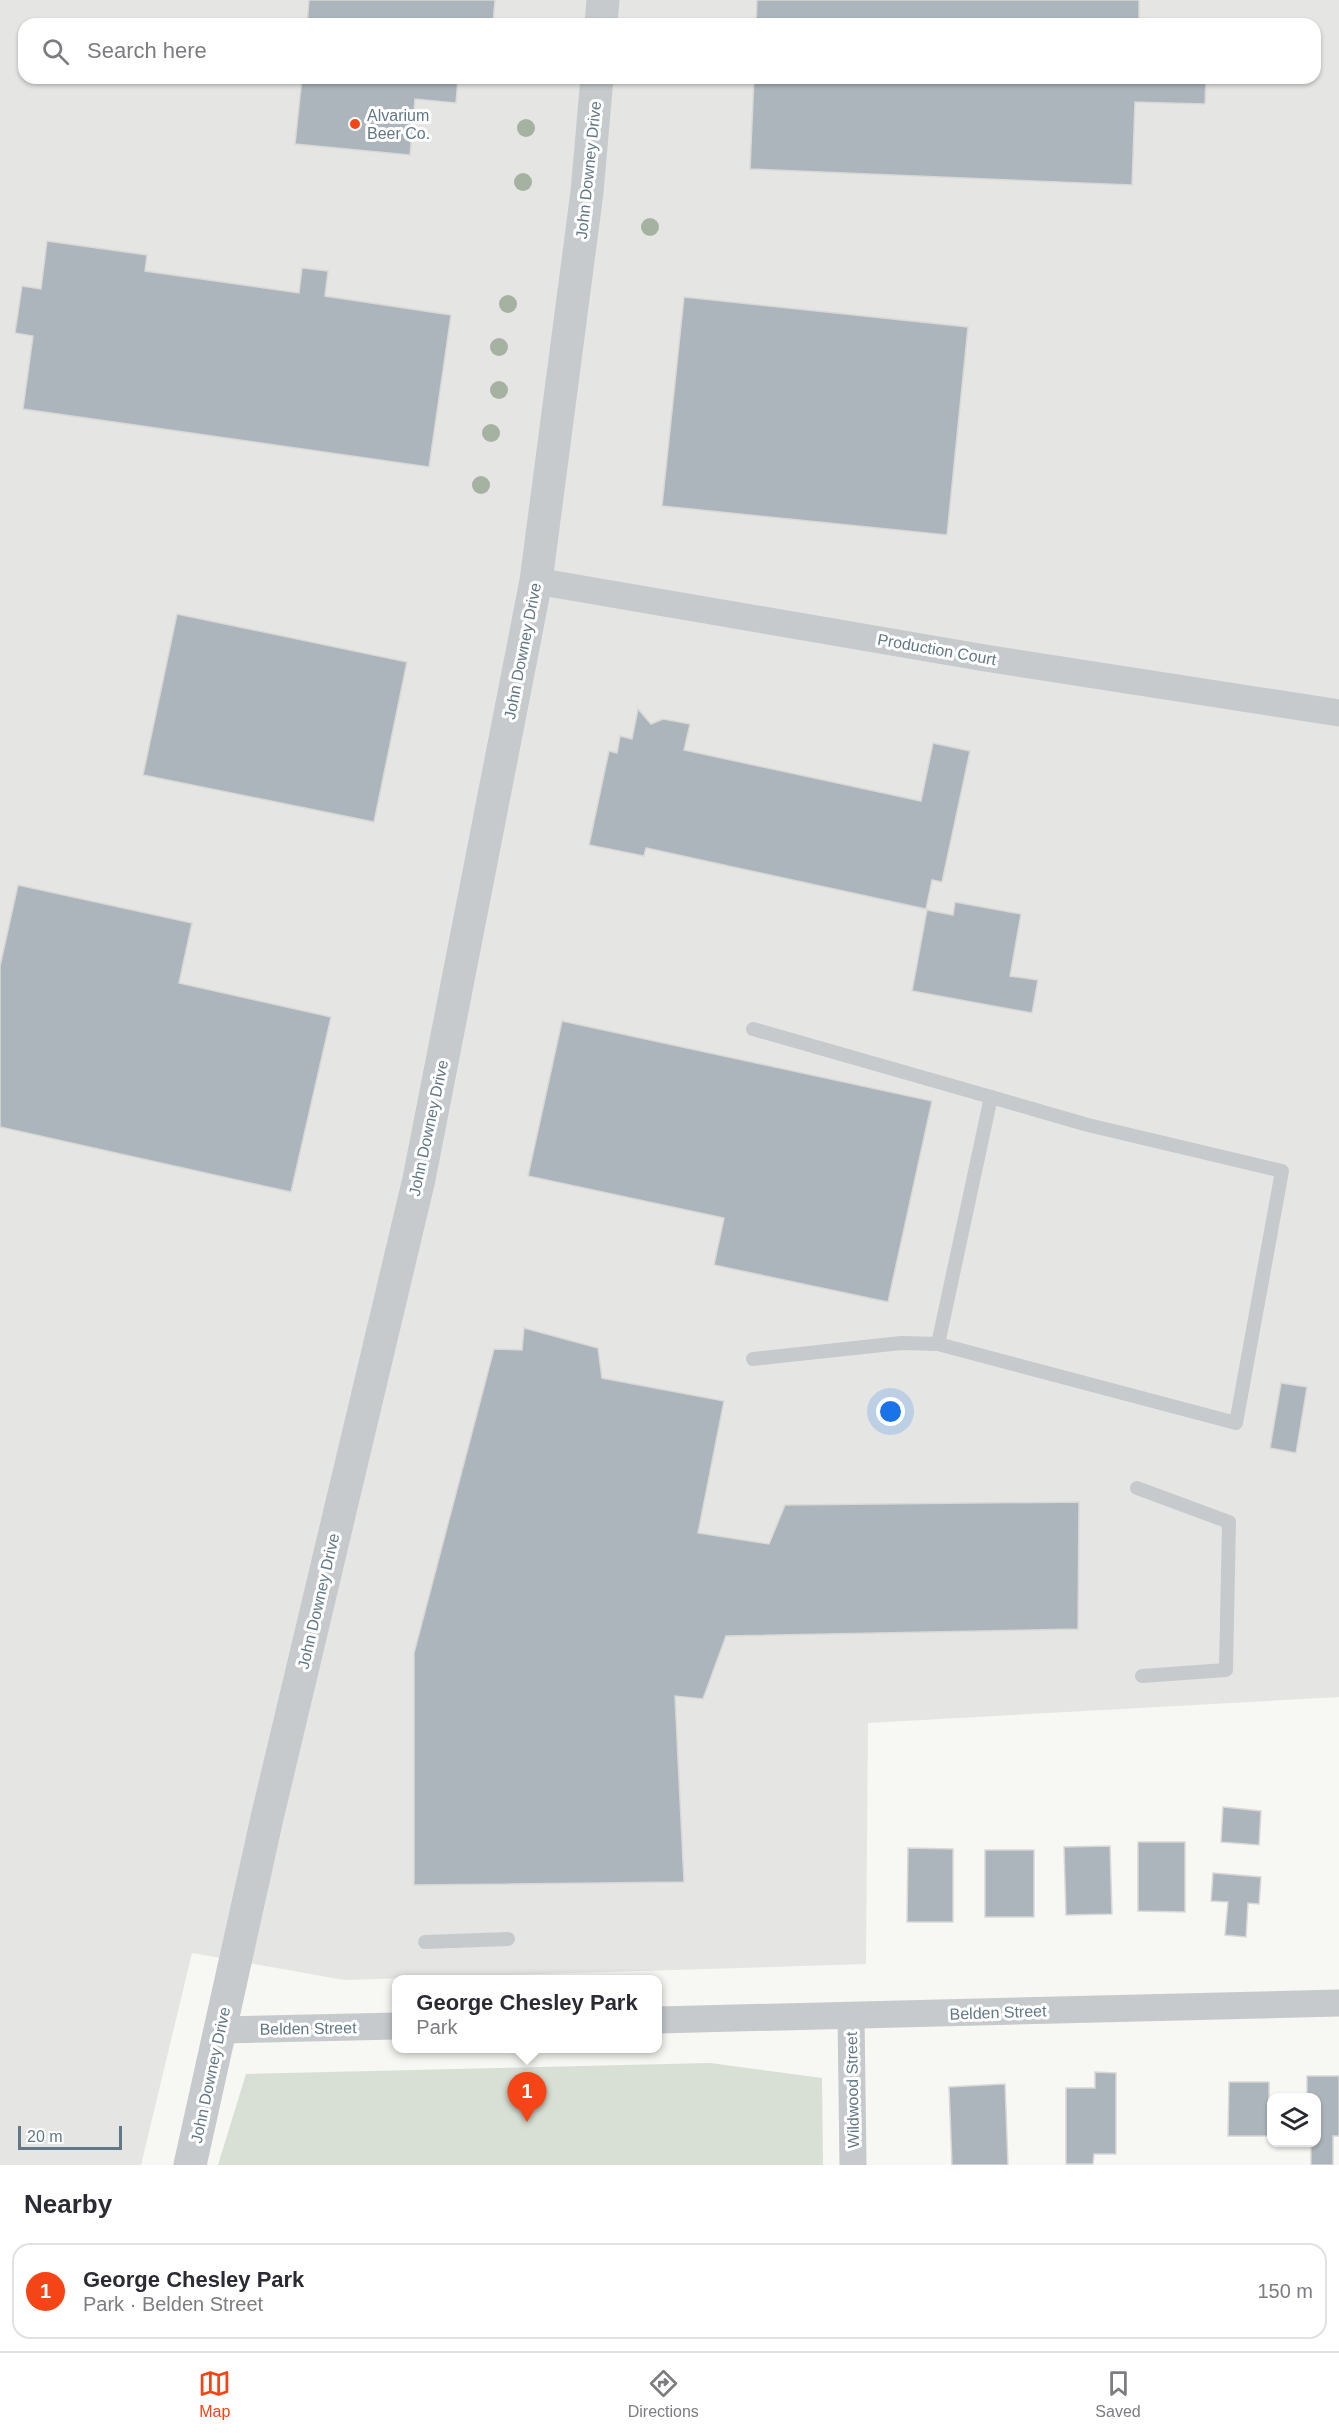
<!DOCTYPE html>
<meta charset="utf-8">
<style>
body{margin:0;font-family:Arial,sans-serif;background:#f7f7f7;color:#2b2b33}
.controls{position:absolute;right:18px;bottom:18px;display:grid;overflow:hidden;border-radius:12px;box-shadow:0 2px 4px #0004}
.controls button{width:54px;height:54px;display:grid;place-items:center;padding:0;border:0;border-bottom:2px solid #e1e1e2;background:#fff;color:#2b2b33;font:30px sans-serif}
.scale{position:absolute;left:18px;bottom:15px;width:104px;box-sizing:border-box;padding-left:6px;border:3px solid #637887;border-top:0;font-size:16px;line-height:21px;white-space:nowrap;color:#637887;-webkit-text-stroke:4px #fff;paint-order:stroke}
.you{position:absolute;left:891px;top:1412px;width:21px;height:21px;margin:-15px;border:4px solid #fff;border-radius:50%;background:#1a73e8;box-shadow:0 0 0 9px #1a73e833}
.badge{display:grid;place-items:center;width:39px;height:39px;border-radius:50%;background:#f54415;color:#fff;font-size:20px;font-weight:700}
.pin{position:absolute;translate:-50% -50px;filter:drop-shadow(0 2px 3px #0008)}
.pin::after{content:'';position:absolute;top:32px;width:21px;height:18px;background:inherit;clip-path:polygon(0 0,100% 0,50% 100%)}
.popup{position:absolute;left:392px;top:1975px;width:270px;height:78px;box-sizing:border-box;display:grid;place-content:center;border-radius:12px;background:#fff;filter:drop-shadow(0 2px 4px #0005);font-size:20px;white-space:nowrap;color:#7c7c81}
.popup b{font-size:22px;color:#2b2b33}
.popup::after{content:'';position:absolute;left:50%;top:100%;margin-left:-12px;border:12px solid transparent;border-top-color:#fff}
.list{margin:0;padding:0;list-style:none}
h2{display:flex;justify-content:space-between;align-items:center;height:78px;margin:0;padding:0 24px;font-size:26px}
h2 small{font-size:20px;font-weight:400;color:#7c7c81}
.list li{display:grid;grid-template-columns:39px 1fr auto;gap:18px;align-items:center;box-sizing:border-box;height:96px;margin:0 12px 12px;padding:0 12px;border:2px solid #e1e1e2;border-radius:18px}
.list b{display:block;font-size:22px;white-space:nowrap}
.list p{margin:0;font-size:20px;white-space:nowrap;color:#7c7c81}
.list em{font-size:20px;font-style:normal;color:#7c7c81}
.icon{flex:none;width:33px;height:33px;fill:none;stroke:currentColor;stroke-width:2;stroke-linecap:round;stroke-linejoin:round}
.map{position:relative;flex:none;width:1339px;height:2165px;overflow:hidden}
.search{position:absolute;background:#fff;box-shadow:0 2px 4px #0004;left:18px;right:18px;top:18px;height:66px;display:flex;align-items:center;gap:15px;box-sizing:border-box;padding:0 21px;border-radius:18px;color:#7c7c81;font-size:22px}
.sheet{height:186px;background:#fff}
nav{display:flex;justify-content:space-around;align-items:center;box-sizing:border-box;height:84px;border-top:2px solid #e1e1e2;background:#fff;font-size:16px;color:#7c7c81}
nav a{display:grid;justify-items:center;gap:3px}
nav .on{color:#f54415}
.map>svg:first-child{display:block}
.built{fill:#e5e6e4;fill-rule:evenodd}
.green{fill:#d8dfd4}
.building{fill:#acb5bb;stroke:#d8d8d6;stroke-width:1.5}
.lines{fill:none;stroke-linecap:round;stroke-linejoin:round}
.service{stroke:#c6cacd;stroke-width:14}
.minor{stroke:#c6cacd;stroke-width:27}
.tertiary{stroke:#c6cacd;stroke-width:33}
.tree{fill:#a6b2a1}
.poi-dot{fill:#f54415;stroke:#fff;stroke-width:2}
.labels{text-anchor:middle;stroke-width:6;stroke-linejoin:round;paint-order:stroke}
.poi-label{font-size:16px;fill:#637887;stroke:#fff;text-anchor:start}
.street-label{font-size:16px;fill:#637887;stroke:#fff}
</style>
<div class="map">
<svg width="1339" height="2165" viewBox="0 0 1339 2165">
<rect width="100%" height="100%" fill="#f7f7f3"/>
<path class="built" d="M0,0H1339V1697L868,1723L866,1964L344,1980L192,1953L141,2165H0ZM24,24H1315V78H24Z"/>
<polygon class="green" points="710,2063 822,2078 823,2165 218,2165 246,2074"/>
<g class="building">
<polygon points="309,0 495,0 493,24 307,24"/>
<polygon points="757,0 1139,0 1139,24 756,24"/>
<polygon points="302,78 458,78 456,103 415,99 410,155 295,144"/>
<polygon points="754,78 1206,78 1205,104 1135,102 1132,185 750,169"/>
<polygon points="47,241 147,255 145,271 299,293 302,268 328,271 325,296 451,315 429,467 23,409 33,336 15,333 22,286 41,289"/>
<polygon points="684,297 968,327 947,535 662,506"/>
<polygon points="177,614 407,662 374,822 143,775"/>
<polygon points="638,709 651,724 663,719 690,724 684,750 921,801 933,743 970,751 942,882 932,880 926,909 646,848 644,856 589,845 609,751 617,753 620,736 632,739"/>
<polygon points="18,885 192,923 179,983 331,1017 291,1192 0,1127 0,966"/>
<polygon points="955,902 1021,914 1010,976 1038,980 1032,1013 912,991 927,910 953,915"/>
<polygon points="562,1021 932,1101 888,1302 714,1265 724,1218 528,1176"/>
<polygon points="524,1328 598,1348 602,1378 724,1401 698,1533 769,1544 785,1505 1079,1502 1078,1629 726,1636 703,1699 675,1696 684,1882 414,1885 414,1653 494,1349 522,1350"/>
<polygon points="1281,1383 1307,1387 1296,1453 1270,1448"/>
<polygon points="1223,1807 1261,1811 1259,1845 1221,1842"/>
<polygon points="1138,1842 1185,1842 1185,1912 1138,1911"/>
<polygon points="1110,1846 1112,1914 1066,1915 1064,1847"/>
<polygon points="908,1848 953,1849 953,1922 907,1922"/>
<rect x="985" y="1850" width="49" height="67"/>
<polygon points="1213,1873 1261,1877 1259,1904 1248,1903 1246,1937 1225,1935 1228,1902 1211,1901"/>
<polygon points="1095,2072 1116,2073 1116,2154 1094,2154 1093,2164 1066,2164 1066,2088 1095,2088"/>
<polygon points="1307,2076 1339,2076 1339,2136 1333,2136 1333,2165 1311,2165 1311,2142 1316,2142 1316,2098 1307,2098"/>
<polygon points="1229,2082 1269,2082 1269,2136 1228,2136"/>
<polygon points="1005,2084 1008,2165 952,2165 949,2087"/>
</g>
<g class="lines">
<g class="service">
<polyline points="753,1029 991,1097"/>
<polyline points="753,1359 901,1343 938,1344 1236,1423 1282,1171 1088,1125 991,1097 938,1344"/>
<polyline points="1137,1488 1229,1522 1226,1670 1142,1676"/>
<polyline points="425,1942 508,1939"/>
</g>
<g class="minor">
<polyline points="536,581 985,658 1339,713"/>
<polyline points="851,2016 853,2165"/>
<polyline points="658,2020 1339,2003"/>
<polyline points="220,2030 396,2026"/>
</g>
<g class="tertiary">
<polyline points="601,24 603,0"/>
<polyline points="190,2165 267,1818 419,1179 536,581 587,192 597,78"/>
</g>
</g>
<g class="tree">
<circle cx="526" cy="128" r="9"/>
<circle cx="523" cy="182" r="9"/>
<circle cx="650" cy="227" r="9"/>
<circle cx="508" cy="304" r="9"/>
<circle cx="499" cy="347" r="9"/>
<circle cx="499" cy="390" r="9"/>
<circle cx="491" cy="433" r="9"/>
<circle cx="481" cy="485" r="9"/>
</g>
<circle class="poi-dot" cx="355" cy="124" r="6"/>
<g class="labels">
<g class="poi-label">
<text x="367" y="121">Alvarium<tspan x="367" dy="18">Beer Co.</tspan></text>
</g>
<g class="street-label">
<text transform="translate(588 170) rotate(-84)" y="6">John Downey Drive</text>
<text transform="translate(937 649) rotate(10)" y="6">Production Court</text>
<text transform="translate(522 651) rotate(-79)" y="6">John Downey Drive</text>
<text transform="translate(428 1128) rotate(-78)" y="6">John Downey Drive</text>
<text transform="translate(318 1601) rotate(-77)" y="6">John Downey Drive</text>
<text transform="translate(998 2012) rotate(-2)" y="6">Belden Street</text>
<text transform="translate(308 2028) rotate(-1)" y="6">Belden Street</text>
<text transform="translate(210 2075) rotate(-78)" y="6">John Downey Drive</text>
<text transform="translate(852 2090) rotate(-91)" y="6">Wildwood Street</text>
</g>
</g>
</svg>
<div class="controls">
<button><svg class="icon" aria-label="layers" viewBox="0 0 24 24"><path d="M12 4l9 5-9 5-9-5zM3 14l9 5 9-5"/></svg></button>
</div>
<div class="scale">20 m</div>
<div class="you"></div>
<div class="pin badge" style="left:527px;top:2122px">1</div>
<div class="popup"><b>George Chesley Park</b>Park</div>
<div class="search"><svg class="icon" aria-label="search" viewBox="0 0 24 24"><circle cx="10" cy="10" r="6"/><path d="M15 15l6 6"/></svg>Search here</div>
</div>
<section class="sheet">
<h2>Nearby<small></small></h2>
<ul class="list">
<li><span class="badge">1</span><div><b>George Chesley Park</b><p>Park · Belden Street</p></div><em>150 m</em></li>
</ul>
</section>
<nav>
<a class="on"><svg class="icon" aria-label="map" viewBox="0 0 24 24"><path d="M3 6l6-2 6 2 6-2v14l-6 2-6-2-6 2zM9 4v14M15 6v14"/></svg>Map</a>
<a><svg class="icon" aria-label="directions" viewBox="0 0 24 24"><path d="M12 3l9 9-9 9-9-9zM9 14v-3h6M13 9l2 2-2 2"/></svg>Directions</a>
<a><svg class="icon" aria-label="saved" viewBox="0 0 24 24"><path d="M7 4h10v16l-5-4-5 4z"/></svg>Saved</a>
</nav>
